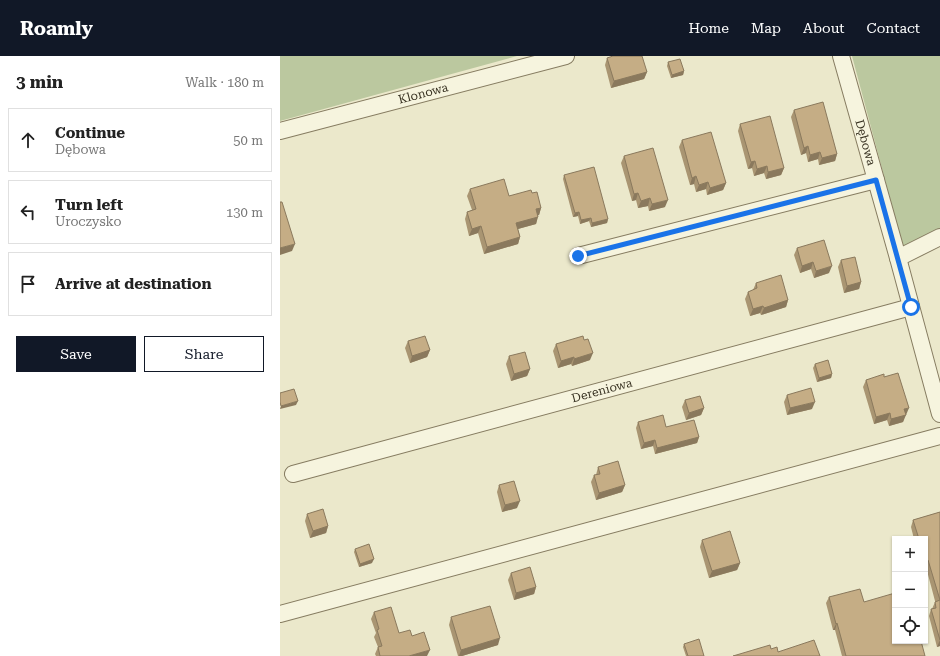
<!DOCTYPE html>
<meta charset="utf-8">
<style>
body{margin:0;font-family:"Roboto Serif",serif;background:#f2f2f2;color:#222}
.controls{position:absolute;right:12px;bottom:12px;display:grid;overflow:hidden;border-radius:0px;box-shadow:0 1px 3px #0004}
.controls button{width:36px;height:36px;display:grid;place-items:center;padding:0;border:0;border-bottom:1px solid #e0e0e0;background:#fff;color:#222;font:20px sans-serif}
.stop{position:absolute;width:12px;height:12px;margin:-9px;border:3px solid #1a73e8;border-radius:50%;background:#fff}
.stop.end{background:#1a73e8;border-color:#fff;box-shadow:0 1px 4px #0008}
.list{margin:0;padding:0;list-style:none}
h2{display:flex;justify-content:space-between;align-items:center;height:52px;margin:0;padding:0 16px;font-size:17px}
h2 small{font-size:13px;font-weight:400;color:#767676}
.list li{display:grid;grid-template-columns:26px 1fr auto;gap:12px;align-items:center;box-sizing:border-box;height:64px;margin:0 8px 8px;padding:0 8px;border:1px solid #e0e0e0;border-radius:0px}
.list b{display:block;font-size:15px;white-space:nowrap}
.list p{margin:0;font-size:13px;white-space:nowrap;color:#767676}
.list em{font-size:13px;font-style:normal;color:#767676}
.actions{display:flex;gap:8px;padding:12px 16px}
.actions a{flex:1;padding:9px 0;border:1px solid #111827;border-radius:0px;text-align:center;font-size:14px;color:#111827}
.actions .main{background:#111827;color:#fff}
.icon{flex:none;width:22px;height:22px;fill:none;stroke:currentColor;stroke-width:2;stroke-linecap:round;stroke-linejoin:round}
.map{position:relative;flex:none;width:660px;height:600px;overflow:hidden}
header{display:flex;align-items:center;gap:24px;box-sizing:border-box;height:56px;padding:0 20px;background:#111827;color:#fff}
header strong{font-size:19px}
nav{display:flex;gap:22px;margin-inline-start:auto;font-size:14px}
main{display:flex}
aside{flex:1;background:#fff}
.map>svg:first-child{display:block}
.green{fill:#bbc89f}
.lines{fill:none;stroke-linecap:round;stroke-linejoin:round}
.minor-casing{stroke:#867c61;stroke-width:18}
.minor{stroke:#f6f4de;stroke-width:16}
.wall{fill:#a99572}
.shaded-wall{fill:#8a795d}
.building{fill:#c5ad85;stroke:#8a795d}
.route{stroke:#1a73e8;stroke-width:5}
.labels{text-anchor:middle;stroke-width:3.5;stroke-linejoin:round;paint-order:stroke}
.street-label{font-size:12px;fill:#383222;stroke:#f3f1da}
</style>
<header>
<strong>Roamly</strong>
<nav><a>Home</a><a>Map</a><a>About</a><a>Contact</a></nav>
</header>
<main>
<aside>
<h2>3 min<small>Walk · 180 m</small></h2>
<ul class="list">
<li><svg class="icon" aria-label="ahead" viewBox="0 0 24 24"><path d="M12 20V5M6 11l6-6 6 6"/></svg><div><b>Continue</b><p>Dębowa</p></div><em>50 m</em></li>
<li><svg class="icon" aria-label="left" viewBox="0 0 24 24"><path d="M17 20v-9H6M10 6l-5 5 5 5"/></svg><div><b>Turn left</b><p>Uroczysko</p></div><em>130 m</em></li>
<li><svg class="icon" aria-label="arrive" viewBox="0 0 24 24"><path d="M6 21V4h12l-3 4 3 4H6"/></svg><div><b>Arrive at destination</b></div></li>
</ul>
<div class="actions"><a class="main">Save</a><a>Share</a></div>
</aside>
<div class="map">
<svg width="660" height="600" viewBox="0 0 660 600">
<rect width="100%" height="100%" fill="#ebe8cb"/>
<g class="green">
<polygon points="0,0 237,0 0,65"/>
<polygon points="572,0 660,0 660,177 628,193 622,188 612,150"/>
</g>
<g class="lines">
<g class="minor-casing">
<g id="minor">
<path id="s1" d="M561,0L618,202L660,358"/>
<path id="s2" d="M0,75L286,0"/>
<polyline points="298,200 596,124"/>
<polyline points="618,202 660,181"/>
<path id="s3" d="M13,418L631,251"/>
<polyline points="0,558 660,380"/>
</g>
</g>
<use href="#minor" class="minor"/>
</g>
<g class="wall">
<polygon points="327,2 367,16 364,23 331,32 325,9"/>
<polygon points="388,6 404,15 403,19 391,22 387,10"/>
<polygon points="514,54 557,98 555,105 539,109 538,103 528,106 526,97 521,99 511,61"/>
<polygon points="460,68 504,112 501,119 486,123 484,117 474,120 472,112 468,113 458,75"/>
<polygon points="402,84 446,127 443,134 427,139 426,133 416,136 414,128 410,129 399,91"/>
<polygon points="344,100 385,151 369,155 368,150 358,152 356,144 352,145 341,107"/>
<polygon points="284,119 328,163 327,167 311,171 309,165 300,168 298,160 293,161 283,123"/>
<polygon points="190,133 229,140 252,137 261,152 259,159 258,159 256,168 238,173 240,181 238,188 204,198 198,177 189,180 185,163 187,156 192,154 187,140"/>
<polygon points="517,192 549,217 534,222 531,213 520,217 514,199"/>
<polygon points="561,204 581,226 579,233 564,237 558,211"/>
<polygon points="476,227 508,244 506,251 481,259 480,257 470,260 465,243 468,236 473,234"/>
<polygon points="304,284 310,304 292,310 291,308 278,312 273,295 276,288"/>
<polygon points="128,285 150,294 147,301 130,307 125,292"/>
<polygon points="229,300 250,313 247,320 231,325 226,308"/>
<polygon points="535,308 552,318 551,322 537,326 533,312"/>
<polygon points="604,321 626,359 625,359 623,366 609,370 607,364 594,368 583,331 586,324"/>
<polygon points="507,339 532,353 507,359 504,346"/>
<polygon points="405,344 424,352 421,359 406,364 402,351"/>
<polygon points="358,366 386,371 419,381 417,387 375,398 373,390 361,393 356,372"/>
<polygon points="318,411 345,429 342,436 316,444 311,426 314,419 316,419"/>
<polygon points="219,429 237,452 222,456 217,436"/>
<polygon points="660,456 660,590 657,591 649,560 651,553 652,553 655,546 655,545 646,511 645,512 645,483 634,483 631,471 633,464"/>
<polygon points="27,458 48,470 46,477 30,482 25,465"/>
<polygon points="422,484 460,507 457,514 429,522 420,491"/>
<polygon points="75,493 92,507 79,511 74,496"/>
<polygon points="231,517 256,531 254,538 234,544 228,524"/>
<polygon points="549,541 584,546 615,585 645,600 562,600 555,574 553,574 546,547"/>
<polygon points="94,556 119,577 132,580 147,600 96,600 95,598 98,591 94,581 96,577 91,563"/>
<polygon points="171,561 218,589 182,600 178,600 169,569"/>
<polygon points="404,588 424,600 406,600 403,591"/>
</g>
<g class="shaded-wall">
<polygon points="404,15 403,19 391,22 392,19"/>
<polygon points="367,16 364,23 331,32 334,25"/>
<polygon points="528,90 526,97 521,99 524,92"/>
<polygon points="540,96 538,103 528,106 530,99"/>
<polygon points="557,98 555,105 539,109 542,102"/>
<polygon points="475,105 472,112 468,113 471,106"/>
<polygon points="487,110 484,117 474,120 477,113"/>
<polygon points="504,112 501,119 486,123 488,116"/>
<polygon points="416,120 414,128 410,129 412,122"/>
<polygon points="428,126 426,133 416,136 419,129"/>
<polygon points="446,127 443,134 427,139 430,132"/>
<polygon points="358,137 356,144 352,145 354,138"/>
<polygon points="370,142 368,150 358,152 361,145"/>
<polygon points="388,144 385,151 369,155 372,148"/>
<polygon points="261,152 259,159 254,160 256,153"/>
<polygon points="299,156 298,160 293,161 295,157"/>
<polygon points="258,161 256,168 234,174 236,167"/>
<polygon points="311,162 309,165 300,168 301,164"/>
<polygon points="328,163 327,167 311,171 312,167"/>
<polygon points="201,170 198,177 189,180 192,173"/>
<polygon points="240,181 238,188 204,198 207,191"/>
<polygon points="15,188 12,195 0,199 0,192"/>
<polygon points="533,206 531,213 520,217 522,210"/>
<polygon points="552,210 549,217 534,222 536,215"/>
<polygon points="581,226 579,233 564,237 567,230"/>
<polygon points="508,244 506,251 481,259 484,252"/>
<polygon points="483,250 480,257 470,260 473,253"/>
<polygon points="150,294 147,301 130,307 132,300"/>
<polygon points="313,297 310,304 292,310 294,303"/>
<polygon points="294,301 291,308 278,312 281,305"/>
<polygon points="250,313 247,320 231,325 234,318"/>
<polygon points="552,318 551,322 537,326 539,322"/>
<polygon points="18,345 16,349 0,353 1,350"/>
<polygon points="535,346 532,353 507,359 510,352"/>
<polygon points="424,352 421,359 406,364 409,357"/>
<polygon points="629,352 623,366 609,370 611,363 624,353"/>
<polygon points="610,357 607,364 594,368 596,361"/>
<polygon points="419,381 417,387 375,398 377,392"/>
<polygon points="375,384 373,390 361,393 364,387"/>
<polygon points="345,429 342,436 316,444 319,437"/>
<polygon points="240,445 237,452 222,456 225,449"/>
<polygon points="48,470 46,477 30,482 33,475"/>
<polygon points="94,503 92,507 79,511 80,508"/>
<polygon points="648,504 646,511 645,512 645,505"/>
<polygon points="460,507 457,514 429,522 432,515"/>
<polygon points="256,531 254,538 234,544 236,537"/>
<polygon points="557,567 555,574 553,574 556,568"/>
<polygon points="220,582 218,589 182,600 179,600 181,594"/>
<polygon points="660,584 660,590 657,591"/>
<polygon points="150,594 147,600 129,600"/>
</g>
<g class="building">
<polygon points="333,0 362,0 367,16 334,25 327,2"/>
<polygon points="400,3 404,15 392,19 388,6"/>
<polygon points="543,46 557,98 542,102 540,96 530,99 528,90 524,92 514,54"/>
<polygon points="490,60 504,112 488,116 487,110 477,113 475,105 471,106 460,68"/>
<polygon points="431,76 446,127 430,132 428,126 419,129 416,120 412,122 402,84"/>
<polygon points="373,92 388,144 372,148 370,142 361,145 358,137 354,138 344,100"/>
<polygon points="314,111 328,163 312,167 311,162 301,164 299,156 295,157 284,119"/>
<polygon points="224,123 229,140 251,134 252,137 257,136 261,152 256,153 258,161 236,167 240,181 207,191 201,170 192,173 187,156 196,153 190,133"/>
<polygon points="0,146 2,146 15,188 0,192"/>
<polygon points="544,184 552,210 536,215 533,206 522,210 517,192"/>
<polygon points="575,201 581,226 567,230 561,204"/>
<polygon points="501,219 508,244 484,252 483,250 473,253 468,236 477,232 476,227"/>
<polygon points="145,280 150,294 132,300 128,285"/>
<polygon points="303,280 304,284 308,283 313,297 294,303 294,301 281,305 276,288"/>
<polygon points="245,296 250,313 234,318 229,300"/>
<polygon points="548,304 552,318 539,322 535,308"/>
<polygon points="618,317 629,352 624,353 626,359 611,363 610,357 596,361 586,324 604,318 604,321"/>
<polygon points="531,332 535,346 510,352 507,339"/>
<polygon points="14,333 18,345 1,350 0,346 0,337"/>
<polygon points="420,340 424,352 409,357 405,344"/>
<polygon points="383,359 386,371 414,364 419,381 377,392 375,384 364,387 358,366"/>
<polygon points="338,405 345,429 319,437 314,419 320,418 318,411"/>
<polygon points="234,425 240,445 225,449 219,429"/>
<polygon points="43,453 48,470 33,475 27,458"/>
<polygon points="660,456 660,584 651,553 656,552 655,546 660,544 648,504 645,505 645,483 639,483 633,464"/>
<polygon points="450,475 460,507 432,515 422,484"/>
<polygon points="89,488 94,503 80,508 75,493"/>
<polygon points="250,511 256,531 236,537 231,517"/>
<polygon points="580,533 584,546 615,537 615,585 641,585 645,600 566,600 557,567 556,568 549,541"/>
<polygon points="210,550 220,582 181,594 171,561"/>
<polygon points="111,551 119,577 130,574 132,580 144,576 150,594 129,600 100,600 98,591 102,590 97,574 99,573 94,556"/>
<polygon points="419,583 424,600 408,600 404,588"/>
<polygon points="534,584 540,600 453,600 490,589 491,593 497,591 498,596"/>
</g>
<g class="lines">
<polyline class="route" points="298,200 596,124 631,251"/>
</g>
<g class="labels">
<g class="street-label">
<text dy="4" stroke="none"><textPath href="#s2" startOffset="148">Klonowa</textPath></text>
<text dy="4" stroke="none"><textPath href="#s1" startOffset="90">Dębowa</textPath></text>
<text dy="4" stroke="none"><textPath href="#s3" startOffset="320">Dereniowa</textPath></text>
</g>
</g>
</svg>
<div class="controls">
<button>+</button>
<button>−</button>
<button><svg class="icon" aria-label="locate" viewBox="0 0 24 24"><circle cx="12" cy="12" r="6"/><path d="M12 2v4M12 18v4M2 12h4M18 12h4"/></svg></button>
</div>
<div class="stop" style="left:631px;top:251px"></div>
<div class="stop end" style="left:298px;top:200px"></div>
</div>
</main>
